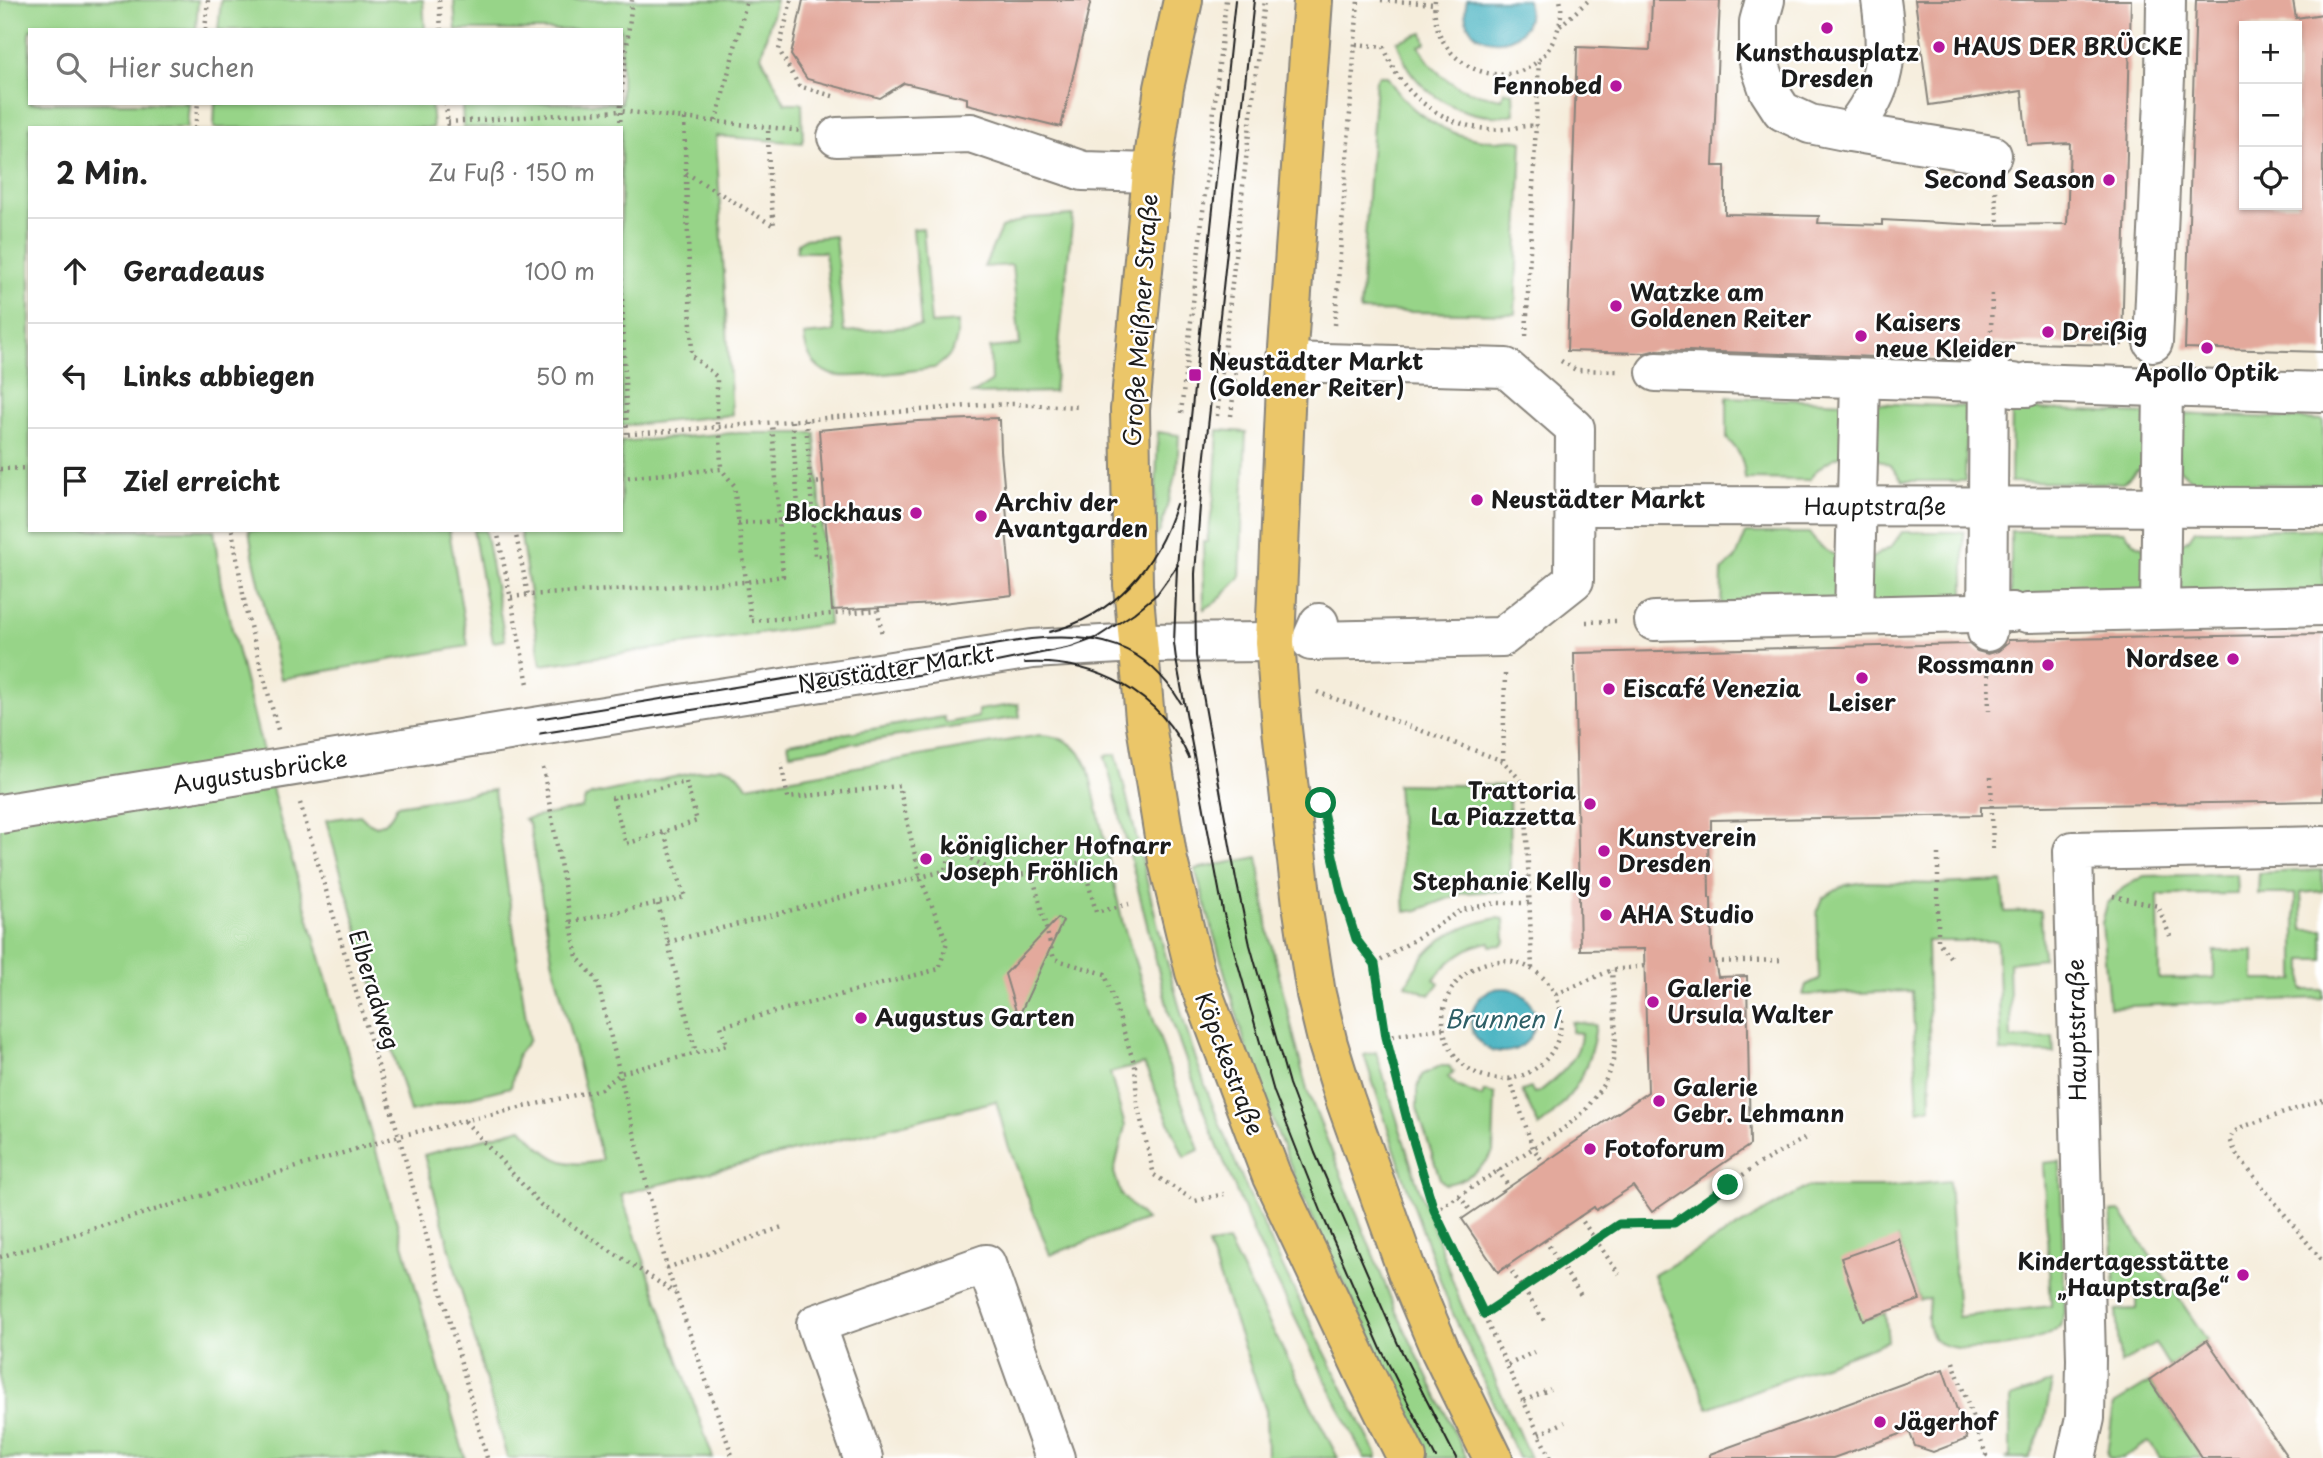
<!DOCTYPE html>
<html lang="de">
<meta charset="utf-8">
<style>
body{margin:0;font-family:"Playpen Sans",sans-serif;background:#f6f6f6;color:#222}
.controls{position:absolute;right:21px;top:21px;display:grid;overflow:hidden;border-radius:0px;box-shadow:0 2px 5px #0004}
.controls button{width:63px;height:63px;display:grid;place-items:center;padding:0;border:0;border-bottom:2px solid #e0e0e0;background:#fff;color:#222;font:35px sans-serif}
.stop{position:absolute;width:21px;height:21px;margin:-16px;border:5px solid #0b8043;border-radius:50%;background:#fff}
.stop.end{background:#0b8043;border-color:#fff;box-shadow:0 2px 7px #0008}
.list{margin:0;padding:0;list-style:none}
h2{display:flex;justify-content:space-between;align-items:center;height:91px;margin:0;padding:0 28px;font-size:30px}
h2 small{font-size:23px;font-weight:400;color:#767676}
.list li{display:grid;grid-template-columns:46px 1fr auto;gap:21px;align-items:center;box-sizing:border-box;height:105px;padding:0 28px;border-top:2px solid #e0e0e0}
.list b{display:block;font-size:26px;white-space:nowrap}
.list em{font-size:23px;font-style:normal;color:#767676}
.icon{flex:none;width:38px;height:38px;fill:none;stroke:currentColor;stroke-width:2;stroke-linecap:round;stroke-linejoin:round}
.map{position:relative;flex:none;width:2323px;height:1458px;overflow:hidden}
.search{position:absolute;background:#fff;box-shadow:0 2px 5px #0004;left:28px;top:28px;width:595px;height:77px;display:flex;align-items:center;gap:18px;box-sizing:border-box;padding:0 24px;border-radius:0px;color:#767676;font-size:26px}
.panel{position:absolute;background:#fff;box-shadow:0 2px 5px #0004;left:28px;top:126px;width:595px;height:406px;border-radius:0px}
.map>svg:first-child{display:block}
.green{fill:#97d488;stroke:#5a7852;stroke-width:2}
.water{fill:#43b1c0;stroke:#30666e;stroke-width:2}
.building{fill:#e3a99c;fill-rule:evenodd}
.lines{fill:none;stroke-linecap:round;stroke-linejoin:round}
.minor-casing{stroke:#88847c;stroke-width:42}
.major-casing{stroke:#88847c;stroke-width:42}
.path{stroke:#88847c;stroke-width:4.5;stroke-dasharray:2 5;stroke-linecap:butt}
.minor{stroke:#fff;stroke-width:38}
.major{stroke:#ebc669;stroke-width:38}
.tram{stroke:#1c1c1c;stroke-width:2}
.minor-bridge-casing{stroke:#88847c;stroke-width:42;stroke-linecap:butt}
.minor-bridge{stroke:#fff;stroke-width:38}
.route{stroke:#0b8043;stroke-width:9}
.poi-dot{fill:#b5179e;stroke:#fff;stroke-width:2.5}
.labels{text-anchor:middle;stroke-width:5;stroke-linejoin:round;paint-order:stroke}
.poi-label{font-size:23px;font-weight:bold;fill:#1c1c1c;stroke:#fff;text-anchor:start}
.street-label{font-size:23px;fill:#1c1c1c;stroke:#fff}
.water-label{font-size:24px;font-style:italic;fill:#2e5f66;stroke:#fff}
</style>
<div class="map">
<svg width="2323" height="1458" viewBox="0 0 2323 1458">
<rect width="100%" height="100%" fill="#fff"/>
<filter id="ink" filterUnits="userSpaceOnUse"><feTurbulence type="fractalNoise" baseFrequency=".0143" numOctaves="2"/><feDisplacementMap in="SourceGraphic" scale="14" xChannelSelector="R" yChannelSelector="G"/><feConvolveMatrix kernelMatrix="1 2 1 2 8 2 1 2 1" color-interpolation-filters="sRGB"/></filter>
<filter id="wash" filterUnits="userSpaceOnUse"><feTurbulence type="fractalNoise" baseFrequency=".00686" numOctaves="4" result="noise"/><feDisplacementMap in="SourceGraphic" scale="28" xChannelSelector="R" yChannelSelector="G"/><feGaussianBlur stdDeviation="1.57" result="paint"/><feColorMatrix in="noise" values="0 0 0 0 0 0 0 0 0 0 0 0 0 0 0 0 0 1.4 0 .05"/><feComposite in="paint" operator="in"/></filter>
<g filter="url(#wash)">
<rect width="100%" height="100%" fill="#f5eddb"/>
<g class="green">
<polygon points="0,0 198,0 196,30 30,30 30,103 189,103 187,128 30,128 30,530 214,530 221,585 280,819 465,1458 0,1458"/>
<polygon points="221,0 423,0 425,30 218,30"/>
<polygon points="454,0 776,0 761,56 785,103 802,103 803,143 716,136 732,415 621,426 621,128 463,128 462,103 621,103 621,30 456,30"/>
<path d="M1423,33L1426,43L1419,46C1438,82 1464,93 1502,99L1504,91L1513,92L1514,114C1476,123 1432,102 1410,71C1404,63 1401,50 1397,41Z"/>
<path d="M1379,76H1387C1409,115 1451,139 1495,141C1505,141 1513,137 1522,141L1515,314L1360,311L1376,80Z"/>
<polygon points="215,103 431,103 433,128 214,128"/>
<polygon points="1073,215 1054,392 972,394 991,382 990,348 1020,345 1012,265 984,267 1001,228 1028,218"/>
<path d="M923,228L931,324L958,322C958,344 953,357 934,368C913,370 846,381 830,374C813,367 805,352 804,335L834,332L825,252H796L798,243L804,239L835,236L844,332L921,326L913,229Z"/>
<path d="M1727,397L1846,402V454C1830,458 1818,467 1809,480L1745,479C1744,461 1740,451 1727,439Z"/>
<polygon points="1870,403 1968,407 1965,481 1903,481 1891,466 1869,455"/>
<polygon points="2012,408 2147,414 2147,466 2136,471 2123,483 2011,482"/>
<polygon points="2177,414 2323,420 2323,485 2196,483 2179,469"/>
<polygon points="1218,430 1246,432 1240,578 1216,602 1204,609 1203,542 1207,542 1214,497"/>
<polygon points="1158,432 1179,435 1177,470 1160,531 1154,539"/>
<polygon points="734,433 815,433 829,624 541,665 520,530 621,530 621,442"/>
<polygon points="2323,529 2323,591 2172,596 2173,548 2189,539 2195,530"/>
<polygon points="249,530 449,530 468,646 281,679 254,560"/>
<polygon points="473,530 485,530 505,640 493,642"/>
<polygon points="2011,531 2124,531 2134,543 2146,549 2145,597 2011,602"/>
<polygon points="1902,532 1964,532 1964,604 1866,607 1871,558 1891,547"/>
<path d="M1746,533H1809C1819,547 1828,553 1844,559L1843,608L1721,612L1722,571L1736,558Z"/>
<polygon points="1018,704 1020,717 790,753 788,743 944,717 946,723 978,717 978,710"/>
<path d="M1040,735C1064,736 1078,745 1088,767L1123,924L1166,1058L1199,1150L1184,1157L1144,1064L1110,1073L1125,1126L1114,1172L1121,1195L1146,1220L1050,1255L1008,1145L996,1101L621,1194L713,1458H507L424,1155L522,1128C546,1156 564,1171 602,1160L552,959L529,823L524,819L582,808L585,799L591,795L720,767C734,767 739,775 747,786Z"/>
<path d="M1116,754C1138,839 1156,927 1181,1012C1226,1165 1304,1311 1376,1453L1377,1458H1364L1257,1241L1210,1128L1169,1013L1105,756Z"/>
<polygon points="1397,784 1509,786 1510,883 1503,891 1463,893 1418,910 1405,912"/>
<path d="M494,790L529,1040L518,1054L511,1087L410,1112L326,820L360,815L366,821L376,826C388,822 392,817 397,805Z"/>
<polygon points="1258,857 1268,930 1307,1090 1395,1309 1467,1458 1427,1458 1305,1202 1273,1122 1246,1047 1195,869"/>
<polygon points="2322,870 2323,891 2301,893 2303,930 2323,930 2323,960 2303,960 2303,990 2323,990 2323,998 2109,1007 2102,923 2107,904 2123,888 2144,876 2236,874 2237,894 2158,895 2159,979 2214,978 2214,951 2254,951 2254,980 2295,980 2295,894 2258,894 2259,873"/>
<polygon points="2002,881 2005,912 2041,911 2043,959 2009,963 2011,1039 2053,1037 2054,1053 2001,1052 1997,941 1927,941 1931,1107 1918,1110 1912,991 1803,995 1806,985 1819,979 1817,913 1823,898 1845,885 1866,882 1938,884"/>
<path d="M1497,918L1504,919L1505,942L1502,945L1491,946L1490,942C1465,946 1450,960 1434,979L1439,983L1430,995L1406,985C1427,942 1452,928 1497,918Z"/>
<path d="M1572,1022L1596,1025C1590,1071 1574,1097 1539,1127L1522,1091L1531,1088L1534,1093L1539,1092C1557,1078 1581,1059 1581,1033L1572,1032Z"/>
<polygon points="1376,1052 1416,1180 1460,1301 1530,1458 1518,1458 1449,1305 1406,1184 1364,1055"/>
<path d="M1440,1066H1449L1454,1072L1448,1077L1457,1086L1482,1097L1484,1091L1495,1094L1493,1152C1485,1167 1462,1183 1445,1184L1440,1179L1417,1108V1090L1422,1075Z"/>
<path d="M2060,1161L2065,1313C2063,1317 2062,1324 2059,1327C2042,1346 1954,1358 1935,1340C1925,1329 1928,1312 1929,1299L1920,1300L1898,1239L1863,1320L1885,1313L1888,1341L1708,1408L1654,1275L1807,1187H1884L1949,1181L1958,1317L2051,1306L2043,1163Z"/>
<polygon points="2120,1211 2207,1340 2169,1366 2155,1343 2120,1364 2116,1310 2136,1309 2136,1296 2115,1293 2111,1212"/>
<polygon points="1228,1242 1338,1458 1267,1458 1266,1411 1208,1245"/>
<polygon points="2052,1382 2044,1423 2029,1458 2007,1458 2010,1456 2010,1398"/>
<polygon points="2150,1382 2202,1458 2160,1458 2149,1442 2122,1458 2109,1458 2107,1454 2114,1404"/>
</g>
<g class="water">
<path d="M1467,0H1527C1541,56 1452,54 1467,0Z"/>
<circle cx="1503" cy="1020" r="32"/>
</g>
<g id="blocks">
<g class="building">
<polygon points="803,0 1091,0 1061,127 967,104 967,98 904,83 880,98 807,79 791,55"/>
<polygon points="1652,0 1720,0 1713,166 1725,166 1725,214 1819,216 1818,223 1882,225 1882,220 1982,225 2067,224 2070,143 2027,145 2022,91 1929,105 1915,0 2131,0 2122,345 1974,342 1973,352 1969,360 1657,350 1645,353 1567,351 1577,47 1650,50"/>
<path d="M2196,0H2293L2296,18L2323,14V352L2185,348ZM2244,26H2297V205H2244Z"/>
<polygon points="997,418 997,420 1000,420 1001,451 1008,529 1006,529 1012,595 934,604 832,610 819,430 918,421"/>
<polygon points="2323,634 2323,801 1981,807 1981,815 1711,820 1711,830 1708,831 1709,898 1711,898 1712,947 1718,977 1747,976 1750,1145 1652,1212 1633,1186 1596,1210 1594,1207 1498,1272 1462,1219 1648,1092 1644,949 1580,950 1574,653 1969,644 1977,651 1988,654 1998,651 2008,643 2008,640"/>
<polygon points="1058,918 1063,921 1018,1018 1005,974"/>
<polygon points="1898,1238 1920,1300 1863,1320 1841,1258"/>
<polygon points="2207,1340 2288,1458 2202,1458 2149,1380"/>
<polygon points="1943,1369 1967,1439 1933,1452 1915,1446 1909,1431 1833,1458 1710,1458 1710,1454"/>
</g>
</g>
</g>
<g filter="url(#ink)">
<use href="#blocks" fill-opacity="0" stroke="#88847c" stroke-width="2"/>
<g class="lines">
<g class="minor-casing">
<g id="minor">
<polyline points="1765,0 1759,22 1759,62 1769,91 1782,111 1810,124 1850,132 1992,155"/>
<path d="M1850,132C1887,90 1889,54 1881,0"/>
<polyline points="837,137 971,133 1083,171 1152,173"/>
<polyline points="2153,342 2165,77 2166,0"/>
<polyline points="1287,362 1506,368 1575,428 1574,580 1502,637 1311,641 1319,623"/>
<polyline points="1656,372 2013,383 2013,387 2027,387 2028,383 2323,392"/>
<polyline points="1574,506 2323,507"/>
<polyline points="2160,609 2163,387"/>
<polyline points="2027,613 2323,606"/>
<polyline points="1854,616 1860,379"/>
<polyline points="1654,621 2012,612"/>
<polyline points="1987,632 1989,366"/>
<polyline points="521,729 1032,649 1137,643 1275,642"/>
<polyline points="863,1458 816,1324 986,1264 1055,1458"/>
<polyline points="2076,1458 2085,1418 2086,1359 2073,851 2323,846"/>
</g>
</g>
<g class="major-casing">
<g id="major">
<polyline points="1183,0 1164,88 1152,173 1130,410 1133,585 1145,719 1168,861 1195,972 1272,1177 1366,1376 1407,1458"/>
<polyline points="1313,0 1287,362 1275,642 1282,729 1302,904 1316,994 1328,1044 1345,1099 1408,1274 1441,1352 1493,1458"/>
</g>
</g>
<g class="path">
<polyline points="439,0 441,30"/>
<polyline points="791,0 779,50 799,86 836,97"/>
<polyline points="1381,0 1435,4"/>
<path d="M1435,0C1427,73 1526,105 1555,37C1560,25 1563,13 1560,0"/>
<polyline points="1560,26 1589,0"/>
<polyline points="205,30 208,0"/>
<path d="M1356,44L1384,47C1388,57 1392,67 1398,76C1420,110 1465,133 1505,129C1518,128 1522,125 1537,126"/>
<polyline points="621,99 632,0"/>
<polyline points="446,103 448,128"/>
<polyline points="684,119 692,356 717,377 717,427 720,434 721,469"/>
<polyline points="716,121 747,0"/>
<polyline points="448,122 620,111 802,131"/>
<polyline points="195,128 198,103"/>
<polyline points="620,128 621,103"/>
<polyline points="686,173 774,226 769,179 768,127"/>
<polyline points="1995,191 1998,225"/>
<polyline points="621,271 627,435"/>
<polyline points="1335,325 1358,0"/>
<polyline points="1991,331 1992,291"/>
<polyline points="1526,336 1539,59"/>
<polyline points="1561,361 1576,370 1619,371"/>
<polyline points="1181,413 1226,0"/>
<polyline points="1217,416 1264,0"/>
<polyline points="1231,416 1237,360 1250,361"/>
<polyline points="806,420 815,556 830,555"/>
<polyline points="792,421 799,521"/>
<polyline points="621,435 981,405 1013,404 1080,407"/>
<polyline points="0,469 30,468"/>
<polyline points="621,478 721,469 734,485 751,621 878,610 882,636"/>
<polyline points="810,483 825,482"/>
<polyline points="738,523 828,519"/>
<polyline points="232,530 246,611 278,730"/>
<polyline points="497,530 528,684"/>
<polyline points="515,530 528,595 745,582 783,576 772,423"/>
<polyline points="511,597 528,595"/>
<polyline points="1586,622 1616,621"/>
<polyline points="1988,667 1989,712"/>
<polyline points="1505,674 1503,761 1525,785 1532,969"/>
<polyline points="1317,692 1503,761"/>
<polyline points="543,768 577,957 597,980 667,1268 733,1458"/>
<polyline points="1991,777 1993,852"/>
<polygon points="686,782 697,821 626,844 613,798"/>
<polyline points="300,803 399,1136 487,1458"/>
<polyline points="1938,854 1938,941 1950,957"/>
<polyline points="1032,873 1054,959 1105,974 1135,1066 1137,1103 1154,1175 1195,1201 1224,1194"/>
<polyline points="1343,895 1356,939 1375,964 1386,1037 1435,1211 1550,1458"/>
<polyline points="2113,896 2158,906 2170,936"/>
<polyline points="658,904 696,1053"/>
<polyline points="571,922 685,897 664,833"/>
<polyline points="668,942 944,871 954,849 1005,878 1083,862 1096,912 1129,904"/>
<circle cx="1502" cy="1020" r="59"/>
<polyline points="1708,962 1783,960"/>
<polyline points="1375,964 1462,910 1496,903 1530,903"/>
<polyline points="1556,994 1612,970 1645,966"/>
<polyline points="1386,1037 1443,1028"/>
<polyline points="1510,1079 1533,1148 1544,1163"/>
<polyline points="2323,1100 2242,1127 2234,1132 2230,1139 2236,1154 2323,1262"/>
<polyline points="465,1121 541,1205 675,1293"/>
<polyline points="1498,1170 1509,1187"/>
<polyline points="1459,1196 1472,1212"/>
<polyline points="1435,1211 1563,1129 1585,1111 1605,1082 1613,1061 1616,1036 1612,970"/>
<polyline points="1579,1216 1619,1274"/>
<polyline points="1545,1240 1582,1297"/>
<polyline points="0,1257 399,1136 601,1089 621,1073 727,1045 721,1026 939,969 947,942 920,877 899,786 788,798 781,763"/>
<polyline points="1508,1266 1545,1322"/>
<polyline points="667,1268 785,1226"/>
<polyline points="1484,1314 1619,1224 1674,1223 1757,1165 1809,1136"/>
<polyline points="1953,1362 1986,1455 1982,1458"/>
<polyline points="1508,1365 1534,1352"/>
<polyline points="1524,1401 1550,1389"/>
<polyline points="1539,1434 1565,1422"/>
</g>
<use href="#minor" class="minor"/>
<use href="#major" class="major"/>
<g class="tram">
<polyline points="1235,0 1185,474 1177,567 1174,643 1176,659 1223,911 1274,1092 1325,1221 1381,1349 1436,1458"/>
<polyline points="1254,0 1201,492 1195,574 1196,656 1236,879 1250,945 1289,1084 1315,1153 1398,1344 1456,1458"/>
<path d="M1049,632C1115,616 1157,566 1176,504"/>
<path d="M1025,663C1096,659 1160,693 1189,758"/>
<path d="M0,806L1031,639C1097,633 1144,642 1181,703"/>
<polyline points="0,822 537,734 982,665 1071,647 1096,638 1134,613 1157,594 1178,565"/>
</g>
<g class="minor-bridge-casing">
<polyline id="minor-bridge" points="0,814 521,729"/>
</g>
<use href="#minor-bridge" class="minor-bridge"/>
</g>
</g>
<g class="lines" filter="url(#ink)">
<polyline class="route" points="1321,803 1341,891 1356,939 1375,964 1386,1037 1408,1124 1434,1210 1484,1314 1619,1224 1674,1223 1728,1185"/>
</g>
<g class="poi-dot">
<circle cx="1827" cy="28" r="7"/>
<circle cx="1939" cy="47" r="7"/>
<circle cx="1616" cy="86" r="7"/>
<circle cx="2109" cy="180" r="7"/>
<circle cx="1616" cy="306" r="7"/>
<circle cx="2048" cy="332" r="7"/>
<circle cx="1861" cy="336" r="7"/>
<circle cx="2207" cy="348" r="7"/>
<rect x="1188" y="368" width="14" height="14" rx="3.5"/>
<circle cx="1477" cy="500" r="7"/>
<circle cx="916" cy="513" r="7"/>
<circle cx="981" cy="516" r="7"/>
<circle cx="2233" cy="659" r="7"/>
<circle cx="2048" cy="665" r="7"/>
<circle cx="1862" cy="678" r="7"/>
<circle cx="1609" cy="689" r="7"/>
<circle cx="1590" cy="804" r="7"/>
<circle cx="1604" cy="851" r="7"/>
<circle cx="926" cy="859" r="7"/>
<circle cx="1605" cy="882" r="7"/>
<circle cx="1606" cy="915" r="7"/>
<circle cx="1653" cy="1002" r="7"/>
<circle cx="861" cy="1018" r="7"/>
<circle cx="1659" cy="1101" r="7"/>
<circle cx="1590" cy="1149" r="7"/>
<circle cx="2243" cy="1275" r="7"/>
<circle cx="1880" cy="1422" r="7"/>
</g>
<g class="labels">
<g class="poi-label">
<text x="1953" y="55">HAUS DER BRÜCKE</text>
<text x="1827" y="61" text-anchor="middle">Kunsthausplatz<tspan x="1827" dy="26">Dresden</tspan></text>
<text x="1602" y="94" text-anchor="end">Fennobed</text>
<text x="2095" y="188" text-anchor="end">Second Season</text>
<text x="1630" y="301">Watzke am<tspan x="1630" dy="26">Goldenen Reiter</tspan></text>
<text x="1875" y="331">Kaisers<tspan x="1875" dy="26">neue Kleider</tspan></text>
<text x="2062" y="340">Dreißig</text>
<text x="1209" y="370">Neustädter Markt<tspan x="1209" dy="26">(Goldener Reiter)</tspan></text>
<text x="2207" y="381" text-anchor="middle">Apollo Optik</text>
<text x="1491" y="508">Neustädter Markt</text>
<text x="995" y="511">Archiv der<tspan x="995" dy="26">Avantgarden</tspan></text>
<text x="902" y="521" text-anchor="end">Blockhaus</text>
<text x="2219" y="667" text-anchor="end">Nordsee</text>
<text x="2034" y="673" text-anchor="end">Rossmann</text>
<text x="1623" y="697">Eiscafé Venezia</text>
<text x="1862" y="711" text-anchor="middle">Leiser</text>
<text x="1576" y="799" text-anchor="end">Trattoria<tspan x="1576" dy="26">La Piazzetta</tspan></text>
<text x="1618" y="846">Kunstverein<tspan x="1618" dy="26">Dresden</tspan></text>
<text x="940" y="854">königlicher Hofnarr<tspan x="940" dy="26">Joseph Fröhlich</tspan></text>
<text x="1591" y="890" text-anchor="end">Stephanie Kelly</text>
<text x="1620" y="923">AHA Studio</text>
<text x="1667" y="997">Galerie<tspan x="1667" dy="26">Ursula Walter</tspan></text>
<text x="875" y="1026">Augustus Garten</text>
<text x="1673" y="1096">Galerie<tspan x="1673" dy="26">Gebr. Lehmann</tspan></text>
<text x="1604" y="1157">Fotoforum</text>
<text x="2229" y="1270" text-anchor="end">Kindertagesstätte<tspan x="2229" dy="26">„Hauptstraße“</tspan></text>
<text x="1894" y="1430">Jägerhof</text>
</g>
<g class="street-label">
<text transform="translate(1141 320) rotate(-86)" y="8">Große Meißner Straße</text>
<text x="1875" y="515">Hauptstraße</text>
<text transform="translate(896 669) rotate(-9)" y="8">Neustädter Markt</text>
<text transform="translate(260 772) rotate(-9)" y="8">Augustusbrücke</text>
<text transform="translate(374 990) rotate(73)" y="8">Elberadweg</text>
<text transform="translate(2077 1030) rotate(-91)" y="8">Hauptstraße</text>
<text transform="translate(1229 1064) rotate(69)" y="8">Köpckestraße</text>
</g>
<g class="water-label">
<text x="1502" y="1028">Brunnen I</text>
</g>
</g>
</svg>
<div class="controls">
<button>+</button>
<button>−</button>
<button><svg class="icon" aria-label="locate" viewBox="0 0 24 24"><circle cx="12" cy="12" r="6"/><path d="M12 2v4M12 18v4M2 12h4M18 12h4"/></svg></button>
</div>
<div class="stop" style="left:1321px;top:803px"></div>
<div class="stop end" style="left:1728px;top:1185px"></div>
<div class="search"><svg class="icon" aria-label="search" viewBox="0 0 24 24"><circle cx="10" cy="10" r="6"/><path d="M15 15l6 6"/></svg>Hier suchen</div>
<section class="panel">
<h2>2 Min.<small>Zu Fuß · 150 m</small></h2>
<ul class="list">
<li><svg class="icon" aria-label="ahead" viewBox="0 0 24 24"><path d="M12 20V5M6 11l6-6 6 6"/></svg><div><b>Geradeaus</b></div><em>100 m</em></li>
<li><svg class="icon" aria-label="left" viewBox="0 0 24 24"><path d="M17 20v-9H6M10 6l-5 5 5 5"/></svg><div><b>Links abbiegen</b></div><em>50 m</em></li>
<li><svg class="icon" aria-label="arrive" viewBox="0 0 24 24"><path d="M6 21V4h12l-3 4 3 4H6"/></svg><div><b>Ziel erreicht</b></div></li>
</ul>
</section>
</div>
